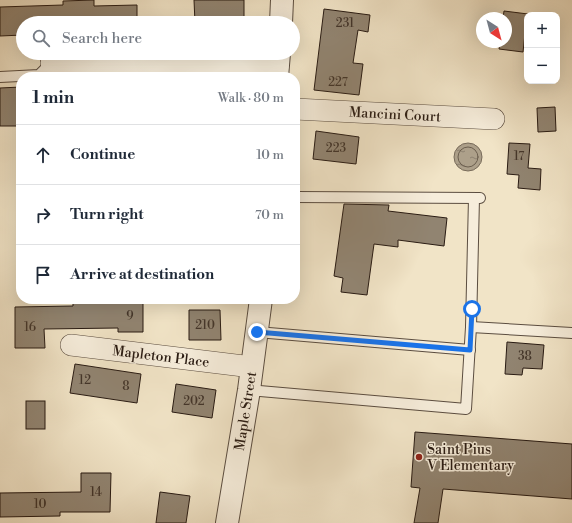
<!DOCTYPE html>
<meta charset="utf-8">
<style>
body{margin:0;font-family:"Libre Bodoni",serif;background:#f6f6f7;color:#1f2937}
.controls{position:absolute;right:12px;top:12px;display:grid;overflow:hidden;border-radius:8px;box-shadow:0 4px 16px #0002}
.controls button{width:36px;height:36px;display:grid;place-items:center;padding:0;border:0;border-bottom:1px solid #e0e1e3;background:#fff;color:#1f2937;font:20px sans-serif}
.compass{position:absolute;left:476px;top:12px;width:36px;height:36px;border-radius:50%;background:#fff;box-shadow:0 4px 16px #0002;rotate:144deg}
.stop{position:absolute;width:12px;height:12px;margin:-9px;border:3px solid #1a73e8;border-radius:50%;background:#fff}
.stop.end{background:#1a73e8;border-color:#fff;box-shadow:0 1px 4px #0008}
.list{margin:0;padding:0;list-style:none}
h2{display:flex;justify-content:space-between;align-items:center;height:52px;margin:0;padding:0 16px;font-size:17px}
h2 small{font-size:13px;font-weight:400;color:#747a83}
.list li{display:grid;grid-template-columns:26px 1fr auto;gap:12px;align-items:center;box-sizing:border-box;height:60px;padding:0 16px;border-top:1px solid #e0e1e3}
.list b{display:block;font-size:15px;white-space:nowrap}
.list em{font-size:13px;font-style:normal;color:#747a83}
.icon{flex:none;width:22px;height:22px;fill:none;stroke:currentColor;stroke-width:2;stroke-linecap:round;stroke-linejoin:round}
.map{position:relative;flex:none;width:572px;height:523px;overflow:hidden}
.search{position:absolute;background:#fff;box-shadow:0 4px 16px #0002;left:16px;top:16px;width:284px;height:44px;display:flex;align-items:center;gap:10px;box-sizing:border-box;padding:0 14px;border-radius:22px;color:#747a83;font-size:15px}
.panel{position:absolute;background:#fff;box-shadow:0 4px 16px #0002;left:16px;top:72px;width:284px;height:232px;border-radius:16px}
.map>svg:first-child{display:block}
.water{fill:url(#water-ripples);stroke:#786b5a}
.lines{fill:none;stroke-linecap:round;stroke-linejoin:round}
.shore{stroke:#6b5e4e;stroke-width:1}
.building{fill:#918471;stroke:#291b13}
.service-casing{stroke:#5b4d40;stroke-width:12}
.minor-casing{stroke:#5b4d40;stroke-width:22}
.tertiary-casing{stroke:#5b4d40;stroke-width:24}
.service{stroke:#f6eddb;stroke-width:10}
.minor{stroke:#f6eddb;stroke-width:21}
.tertiary{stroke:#f6eddb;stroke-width:22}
.route{stroke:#1a73e8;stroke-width:5}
.poi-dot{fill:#8f2418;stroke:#f6eddb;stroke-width:1.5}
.labels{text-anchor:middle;stroke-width:3;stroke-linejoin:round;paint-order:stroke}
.number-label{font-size:12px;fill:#43352a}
.street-label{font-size:14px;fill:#291b13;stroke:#f6eddb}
.poi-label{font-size:14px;fill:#291b13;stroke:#f6eddb;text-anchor:start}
</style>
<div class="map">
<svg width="572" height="523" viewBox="0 0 572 523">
<defs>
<pattern id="water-ripples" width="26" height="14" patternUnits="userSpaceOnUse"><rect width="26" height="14" fill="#ada08a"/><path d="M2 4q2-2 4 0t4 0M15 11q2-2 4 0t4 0" fill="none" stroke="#8d8270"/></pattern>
</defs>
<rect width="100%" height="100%" fill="#f1e4c7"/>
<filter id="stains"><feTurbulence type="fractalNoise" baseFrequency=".005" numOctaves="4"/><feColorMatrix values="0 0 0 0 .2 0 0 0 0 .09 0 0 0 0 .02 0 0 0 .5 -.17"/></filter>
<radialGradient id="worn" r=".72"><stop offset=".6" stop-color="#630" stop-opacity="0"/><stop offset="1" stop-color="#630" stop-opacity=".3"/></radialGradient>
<circle class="water" cx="468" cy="157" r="14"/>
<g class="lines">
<circle class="shore" cx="468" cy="157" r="10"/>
</g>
<g class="building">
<polygon points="94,0 94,6 137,5 137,23 23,23 23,35 0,36 0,7 63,5 63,1"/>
<polygon points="194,0 244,0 244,23 195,23"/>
<polygon points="324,9 370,15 368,32 358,30 353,63 363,64 359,95 314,90"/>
<polygon points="504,11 528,14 527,15 523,52 499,49 500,42 506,42 506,18 503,18"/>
<polygon points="21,87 21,126 0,126 0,88"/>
<polygon points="555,107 556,131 538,132 537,108"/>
<polygon points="316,131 359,137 356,164 313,159"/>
<polygon points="509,143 530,144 528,168 541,169 540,190 518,188 519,175 507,174"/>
<polygon points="344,204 389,205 388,211 447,218 444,246 398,240 398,247 374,244 367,295 341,292 343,278 334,276"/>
<polygon points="73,299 98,299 98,300 143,300 143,332 118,332 118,328 44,329 45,348 15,348 15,307 73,306"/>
<polygon points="189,310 220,310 221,340 189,340"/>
<polygon points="507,342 544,345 542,369 523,368 522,375 505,374"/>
<polygon points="75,364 141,374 137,403 70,393"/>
<polygon points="176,384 216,390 212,418 172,412"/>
<rect x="26" y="401" width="19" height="28"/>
<polygon points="415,432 572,444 572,499 443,489 438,523 414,523 420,488 411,487"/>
<polygon points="81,473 111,473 110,512 60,512 60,516 0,517 0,493 81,492"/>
<polygon points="160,492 190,496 186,523 156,523"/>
</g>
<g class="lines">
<g class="service-casing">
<g id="service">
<polyline points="0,77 39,75 51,63"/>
<polyline points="295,197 480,198"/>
<polyline points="471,327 572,333"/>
<polyline points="257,332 470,350"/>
<polyline points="249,390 466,409 471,327 474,198"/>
</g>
</g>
<g class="minor-casing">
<g id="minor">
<polyline points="51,63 278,67"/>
<polyline points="295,109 494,119"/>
<polyline points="71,345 252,367"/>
</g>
</g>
<g class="tertiary-casing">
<g id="tertiary">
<polyline points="281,23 282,0"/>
<polyline points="277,77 279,53"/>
<polyline points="227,523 249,390 261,299"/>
</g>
</g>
<use href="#service" class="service"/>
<use href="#minor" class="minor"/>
<use href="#tertiary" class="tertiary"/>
</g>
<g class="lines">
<polyline class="route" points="257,332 470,350 472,309"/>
</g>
<circle class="poi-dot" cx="419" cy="457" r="4"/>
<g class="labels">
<g class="number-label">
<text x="345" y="27">231</text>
<text x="338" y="86">227</text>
<text x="336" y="152">223</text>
<text x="519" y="160">17</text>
<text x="130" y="320">9</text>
<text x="205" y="329">210</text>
<text x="30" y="331">16</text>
<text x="525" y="360">38</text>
<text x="85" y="384">12</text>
<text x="126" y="390">8</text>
<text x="194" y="405">202</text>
<text x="96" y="496">14</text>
<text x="40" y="508">10</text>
</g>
<g class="street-label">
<text transform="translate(395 114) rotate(3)" y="5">Mancini Court</text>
<text transform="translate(161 356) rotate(7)" y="5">Mapleton Place</text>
<text transform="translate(245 411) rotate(-81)" y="5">Maple Street</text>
</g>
<g class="poi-label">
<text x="427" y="454">Saint Pius<tspan x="427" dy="16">V Elementary</tspan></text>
</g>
</g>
<rect width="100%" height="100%" filter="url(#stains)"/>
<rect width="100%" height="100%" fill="url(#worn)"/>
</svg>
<div class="controls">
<button>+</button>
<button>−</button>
</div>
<svg class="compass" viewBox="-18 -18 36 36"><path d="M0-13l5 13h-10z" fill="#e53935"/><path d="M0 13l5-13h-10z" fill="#747a83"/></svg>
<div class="stop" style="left:472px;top:309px"></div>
<div class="stop end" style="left:257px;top:332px"></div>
<div class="search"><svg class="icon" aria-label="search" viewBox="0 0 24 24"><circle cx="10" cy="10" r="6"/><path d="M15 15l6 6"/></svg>Search here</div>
<section class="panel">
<h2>1 min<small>Walk · 80 m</small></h2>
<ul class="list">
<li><svg class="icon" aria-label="ahead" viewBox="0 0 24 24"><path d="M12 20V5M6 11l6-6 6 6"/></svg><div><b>Continue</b></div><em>10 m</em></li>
<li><svg class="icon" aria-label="right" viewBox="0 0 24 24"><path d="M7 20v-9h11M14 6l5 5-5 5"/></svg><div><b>Turn right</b></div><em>70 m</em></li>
<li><svg class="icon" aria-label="arrive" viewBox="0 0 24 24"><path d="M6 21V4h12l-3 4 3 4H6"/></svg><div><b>Arrive at destination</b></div></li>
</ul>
</section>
</div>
